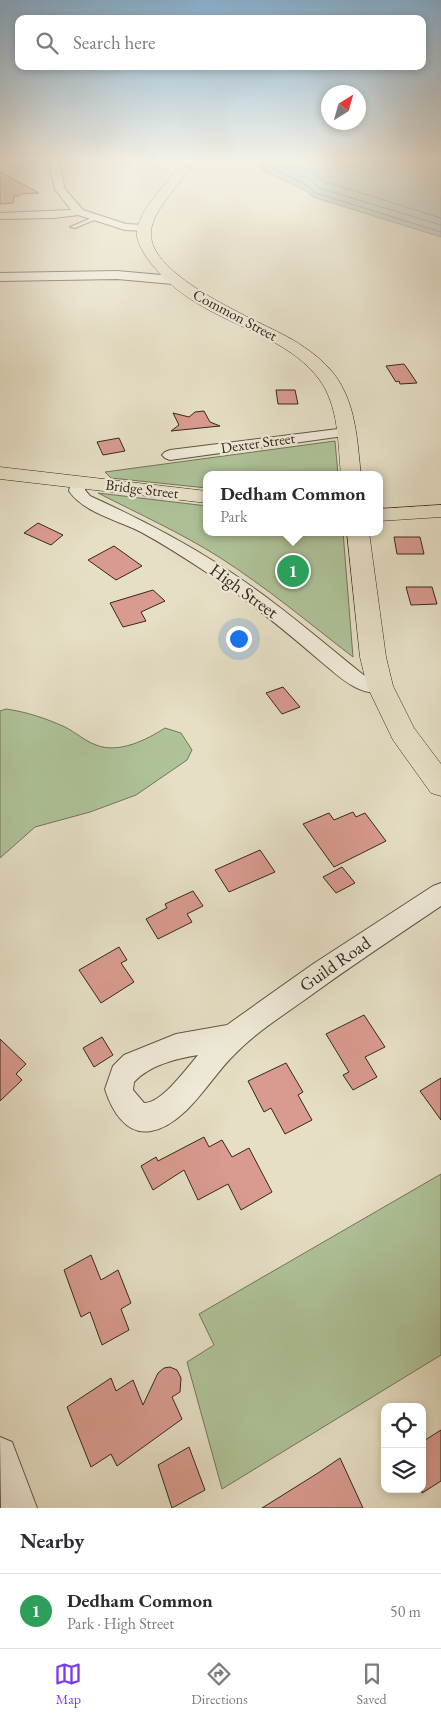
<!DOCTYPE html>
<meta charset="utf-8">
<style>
body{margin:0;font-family:"EB Garamond",serif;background:#f2f2f3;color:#2b2b33}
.controls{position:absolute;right:15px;bottom:15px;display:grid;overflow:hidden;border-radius:10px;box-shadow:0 2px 8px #0003}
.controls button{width:45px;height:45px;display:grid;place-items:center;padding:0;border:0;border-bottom:1px solid #e1e1e2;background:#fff;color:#2b2b33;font:25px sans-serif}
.compass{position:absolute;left:321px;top:85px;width:45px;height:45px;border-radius:50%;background:#fff;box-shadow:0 2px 8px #0003;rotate:37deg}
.you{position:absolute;left:238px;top:638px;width:18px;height:18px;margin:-12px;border:4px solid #fff;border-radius:50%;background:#1a73e8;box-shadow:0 0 0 8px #1a73e833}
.badge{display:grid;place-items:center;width:32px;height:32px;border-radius:50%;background:#7c3aed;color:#fff;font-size:16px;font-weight:700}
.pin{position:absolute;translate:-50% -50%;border:2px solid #fff;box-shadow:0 1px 5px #0006}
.popup{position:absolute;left:203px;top:471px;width:180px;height:65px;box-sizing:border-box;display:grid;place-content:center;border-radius:10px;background:#fff;filter:drop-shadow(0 1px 4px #0005);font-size:16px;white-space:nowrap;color:#7c7c81}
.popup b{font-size:19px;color:#2b2b33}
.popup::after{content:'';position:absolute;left:50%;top:100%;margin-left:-10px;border:10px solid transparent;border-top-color:#fff}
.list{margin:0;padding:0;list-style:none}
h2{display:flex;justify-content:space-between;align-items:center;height:65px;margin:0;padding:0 20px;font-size:21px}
h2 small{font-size:16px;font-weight:400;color:#7c7c81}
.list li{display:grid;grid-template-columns:32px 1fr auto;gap:15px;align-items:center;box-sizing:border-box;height:75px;padding:0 20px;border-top:1px solid #e1e1e2}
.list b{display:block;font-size:19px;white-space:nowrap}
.list p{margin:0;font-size:16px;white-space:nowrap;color:#7c7c81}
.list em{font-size:16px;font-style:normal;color:#7c7c81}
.icon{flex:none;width:28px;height:28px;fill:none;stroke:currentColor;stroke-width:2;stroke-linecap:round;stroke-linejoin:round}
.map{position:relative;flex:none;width:441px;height:1508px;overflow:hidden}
.search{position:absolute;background:#fff;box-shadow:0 2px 8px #0003;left:15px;right:15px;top:15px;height:55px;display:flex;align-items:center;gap:12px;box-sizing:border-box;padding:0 18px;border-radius:10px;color:#7c7c81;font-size:19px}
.sheet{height:140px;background:#fff}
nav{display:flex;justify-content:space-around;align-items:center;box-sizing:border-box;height:70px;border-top:1px solid #e1e1e2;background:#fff;font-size:14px;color:#7c7c81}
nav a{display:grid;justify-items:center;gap:2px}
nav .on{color:#7c3aed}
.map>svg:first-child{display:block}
.green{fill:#afc399;stroke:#72765b}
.water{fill:#9cbabf;stroke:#72807e}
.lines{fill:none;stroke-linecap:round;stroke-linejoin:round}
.shore{stroke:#68716e;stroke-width:1}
.building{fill:#d99b8f;stroke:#34281d}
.service-casing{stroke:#605647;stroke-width:2}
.minor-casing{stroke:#605647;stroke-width:2}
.primary-casing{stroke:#34281d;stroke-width:1}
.service{fill:#efead9;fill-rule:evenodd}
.minor{fill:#efead9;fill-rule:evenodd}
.primary{fill:#e6dfc5;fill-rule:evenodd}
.labels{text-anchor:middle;stroke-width:4.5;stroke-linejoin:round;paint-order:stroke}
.far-street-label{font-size:15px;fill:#34281d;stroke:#efead9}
.street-label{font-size:18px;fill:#34281d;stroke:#efead9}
</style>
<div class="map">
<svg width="441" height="1508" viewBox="0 0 441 1508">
<rect width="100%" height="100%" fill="#e6dfc5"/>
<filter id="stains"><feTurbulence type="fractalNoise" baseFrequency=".004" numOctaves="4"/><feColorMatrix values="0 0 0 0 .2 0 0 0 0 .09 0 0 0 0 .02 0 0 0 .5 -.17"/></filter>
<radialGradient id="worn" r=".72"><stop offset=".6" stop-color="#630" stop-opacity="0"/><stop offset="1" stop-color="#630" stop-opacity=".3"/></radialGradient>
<g class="green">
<polygon points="335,441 338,475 207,475 207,488 111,478 105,472"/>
<path d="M98,493L207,506V532H343L353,657C309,623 266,587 219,557C181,533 139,514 98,493Z"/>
<path d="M6,709C27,712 45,718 65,727C75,732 85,741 96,745C119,754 146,740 165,728L181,733L192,750L187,760L136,795L90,812L35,827L0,858V711Z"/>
<polygon points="441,1174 441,1355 222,1489 187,1362 214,1345 199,1314"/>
</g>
<polygon class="water" points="258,160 441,160 441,237 313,197 305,190 262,170"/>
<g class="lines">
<g class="shore">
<polyline points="263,160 265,165 307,185 316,193 441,232"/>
<polyline points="269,160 310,180 319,188 441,225"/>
<polyline points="287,160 314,174 323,181 441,218"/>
</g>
</g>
<g class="building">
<polygon points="0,172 39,193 20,194 19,196 14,196 13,203 0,204"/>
<polygon points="404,364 407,368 417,383 400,384 399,381 396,382 386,366"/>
<polygon points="276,390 295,390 298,404 278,404"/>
<polygon points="204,411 210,422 220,426 171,431 179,425 173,413 189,417 195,412"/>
<polygon points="119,438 125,451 103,455 97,442"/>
<polygon points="38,523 63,535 51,545 24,533"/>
<polygon points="394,537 420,537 424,554 397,554"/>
<polygon points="114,546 142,566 116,580 88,560"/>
<polygon points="406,587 432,587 437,604 411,605"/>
<polygon points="153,590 165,601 141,612 146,621 123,627 110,603"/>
<polygon points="283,687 300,707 282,714 266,693"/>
<polygon points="353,812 356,817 365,813 386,841 334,867 303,824 329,813 334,820"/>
<polygon points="260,850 275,872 229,892 215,870"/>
<polygon points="342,867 355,883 336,893 323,877"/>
<polygon points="193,891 203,906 187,914 192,922 158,939 146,919 167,908 165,904"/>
<polygon points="119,947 127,960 121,963 134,982 101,1003 79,970"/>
<polygon points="364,1015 385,1047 365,1057 377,1077 353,1090 343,1075 349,1072 326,1034"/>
<polygon points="102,1037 113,1055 94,1067 83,1048"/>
<polygon points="0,1039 26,1064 16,1074 22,1080 0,1101"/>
<polygon points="286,1063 303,1092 298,1095 312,1120 285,1134 271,1108 264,1112 248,1081"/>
<polygon points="441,1078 441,1120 420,1091"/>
<polygon points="204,1137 209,1147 222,1140 232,1157 249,1148 272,1192 241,1210 228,1184 198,1200 184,1170 153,1190 141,1166 156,1157 158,1161"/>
<polygon points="91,1255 101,1280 118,1270 131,1303 121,1309 129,1330 102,1345 90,1312 81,1317 64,1270"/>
<polygon points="170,1367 177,1370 181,1378 180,1392 172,1397 182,1419 117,1466 111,1454 91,1467 67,1407 111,1378 116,1391 133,1380 143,1405 158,1373 164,1368"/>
<polygon points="441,1430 441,1481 422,1493 422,1442"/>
<polygon points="189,1447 205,1490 172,1508 158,1465"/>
<polygon points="340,1458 363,1508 262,1508 318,1473"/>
</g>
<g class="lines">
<g class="service-casing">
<polygon id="service" points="94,217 99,218 75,228 70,227"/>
</g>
<g class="minor-casing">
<g id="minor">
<polygon points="48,160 58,160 65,189 83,210 126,224 144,225 149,228 144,231 125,230 78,215 54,218 0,219 0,213 71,210 55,189"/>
<polygon points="117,271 173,276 179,280 173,284 117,279 0,281 0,273"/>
<polygon points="346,428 351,429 353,432 351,435 170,460 165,458 162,455 165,452 170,450"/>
<path d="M78,477L84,479L86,482L85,490L90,496C134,516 177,538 218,564C269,596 314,635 361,673L368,678L387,681L390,686L387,691C359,699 338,675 318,659C282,628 245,598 206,572C185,558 163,544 141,532C118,520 84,513 69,491L72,479Z"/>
<path d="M441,883V906C395,937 348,968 303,1001C279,1018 254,1034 234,1055C210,1078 186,1125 151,1131C126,1136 111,1109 105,1089L113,1066L124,1055L176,1034L227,1025L313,964L433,886ZM198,1055C187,1068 161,1104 144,1103L133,1090L134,1082C150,1065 175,1059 198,1055Z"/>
<polygon points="0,1437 12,1442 37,1508 1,1508"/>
</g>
</g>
<g class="primary-casing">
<g id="primary">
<path d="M182,160H194C184,183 154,206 151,231C146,277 261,321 293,340C308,349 323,360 334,374C356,403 357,439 361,475H341C338,444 339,406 319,379C293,344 245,330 207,309C183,296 163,280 147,258C142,250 135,239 137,230C142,203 170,184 182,160Z"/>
<polygon points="0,467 207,491 207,503 0,479"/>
<polygon points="441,505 441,517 379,521 379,509"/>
<polygon points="347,532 369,532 386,657 393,686 414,728 441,764 441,796 431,793 393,740 367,686 360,657"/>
</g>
</g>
<use href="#service" class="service"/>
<use href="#minor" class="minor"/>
<use href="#primary" class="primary"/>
</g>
<linearGradient id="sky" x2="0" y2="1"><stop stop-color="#89b6d8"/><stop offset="0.43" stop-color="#f4f1e5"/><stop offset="1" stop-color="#f4f1e5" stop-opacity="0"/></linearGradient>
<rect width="441" height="371" fill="url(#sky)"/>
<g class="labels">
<g class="far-street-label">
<text transform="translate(235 315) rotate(28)" y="5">Common Street</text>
<text transform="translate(258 443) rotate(-8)" y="5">Dexter Street</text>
<text transform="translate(142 489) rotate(7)" y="5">Bridge Street</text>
</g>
<g class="street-label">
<text transform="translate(244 591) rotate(36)" y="6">High Street</text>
<text transform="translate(335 964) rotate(-35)" y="6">Guild Road</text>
</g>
</g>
<rect width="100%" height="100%" filter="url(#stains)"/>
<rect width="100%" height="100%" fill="url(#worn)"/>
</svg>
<div class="controls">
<button><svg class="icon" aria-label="locate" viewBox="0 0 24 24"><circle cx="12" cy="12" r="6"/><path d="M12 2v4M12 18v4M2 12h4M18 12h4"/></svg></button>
<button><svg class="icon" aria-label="layers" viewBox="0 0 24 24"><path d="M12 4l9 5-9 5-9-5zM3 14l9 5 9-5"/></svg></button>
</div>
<svg class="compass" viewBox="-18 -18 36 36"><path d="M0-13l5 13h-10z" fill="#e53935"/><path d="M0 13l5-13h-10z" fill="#7c7c81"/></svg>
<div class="you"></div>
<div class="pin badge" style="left:293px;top:571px;background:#2e9e5b">1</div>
<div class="popup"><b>Dedham Common</b>Park</div>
<div class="search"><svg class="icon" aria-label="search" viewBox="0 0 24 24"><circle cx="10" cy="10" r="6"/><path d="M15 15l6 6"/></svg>Search here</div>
</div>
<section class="sheet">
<h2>Nearby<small></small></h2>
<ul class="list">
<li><span class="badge" style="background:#2e9e5b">1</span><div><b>Dedham Common</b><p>Park · High Street</p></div><em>50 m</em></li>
</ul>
</section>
<nav>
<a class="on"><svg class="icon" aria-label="map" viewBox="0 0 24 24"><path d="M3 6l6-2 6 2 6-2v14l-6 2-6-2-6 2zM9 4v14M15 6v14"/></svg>Map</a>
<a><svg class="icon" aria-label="directions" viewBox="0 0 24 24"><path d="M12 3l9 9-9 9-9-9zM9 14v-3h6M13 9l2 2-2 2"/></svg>Directions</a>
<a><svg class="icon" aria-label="saved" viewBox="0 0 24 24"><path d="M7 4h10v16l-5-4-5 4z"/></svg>Saved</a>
</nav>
